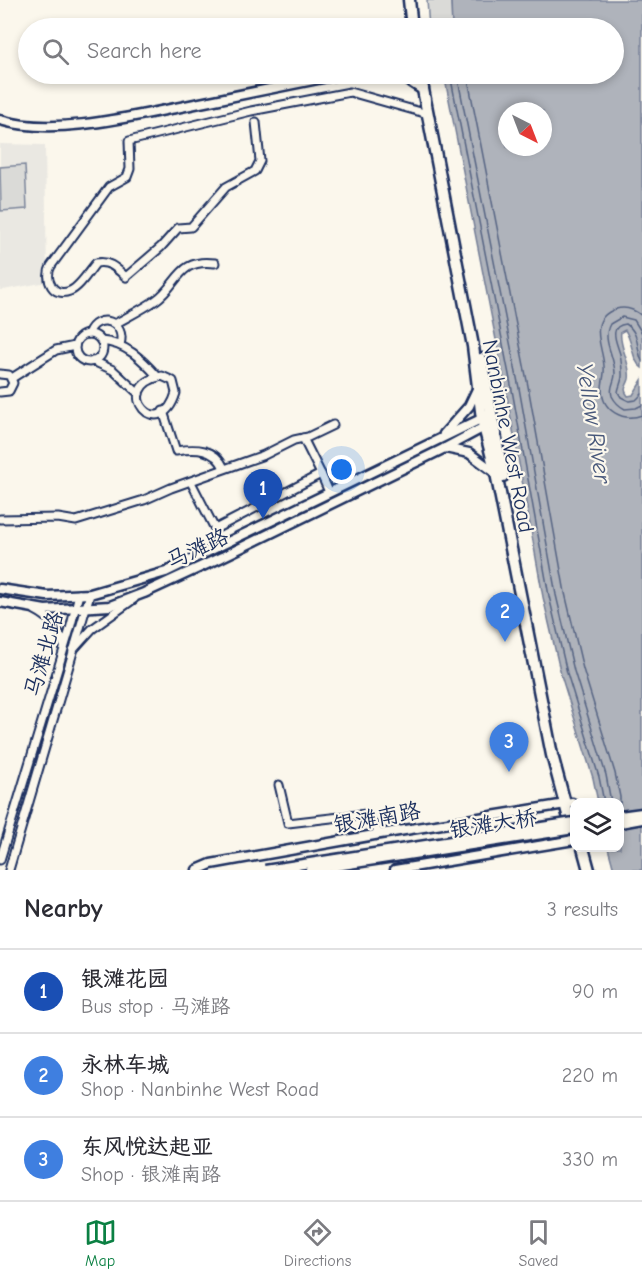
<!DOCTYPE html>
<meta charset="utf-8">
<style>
body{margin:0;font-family:"Comic Neue","LXGW WenKai TC",sans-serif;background:#f2f2f3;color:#2b2b33}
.controls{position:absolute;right:18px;bottom:18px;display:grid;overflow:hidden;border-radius:12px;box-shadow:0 3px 9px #0003}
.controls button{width:54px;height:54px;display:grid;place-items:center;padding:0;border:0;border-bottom:2px solid #e1e1e2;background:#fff;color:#2b2b33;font:30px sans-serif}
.compass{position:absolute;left:498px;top:102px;width:54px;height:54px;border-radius:50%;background:#fff;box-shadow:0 3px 9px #0003;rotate:138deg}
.you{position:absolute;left:342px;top:470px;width:21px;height:21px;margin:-15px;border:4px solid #fff;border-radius:50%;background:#1a73e8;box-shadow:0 0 0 9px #1a73e833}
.badge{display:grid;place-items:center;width:39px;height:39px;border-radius:50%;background:#0b8043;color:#fff;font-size:20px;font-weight:700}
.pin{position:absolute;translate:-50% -50px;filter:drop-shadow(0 2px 3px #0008)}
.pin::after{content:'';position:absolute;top:32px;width:21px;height:18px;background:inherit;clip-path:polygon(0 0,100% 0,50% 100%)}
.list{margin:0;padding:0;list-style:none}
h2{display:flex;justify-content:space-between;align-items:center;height:78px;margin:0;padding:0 24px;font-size:26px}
h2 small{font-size:20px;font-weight:400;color:#7c7c81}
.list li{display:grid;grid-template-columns:39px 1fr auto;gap:18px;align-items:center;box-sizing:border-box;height:84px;padding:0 24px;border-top:2px solid #e1e1e2}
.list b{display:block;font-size:22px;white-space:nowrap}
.list p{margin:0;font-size:20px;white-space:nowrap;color:#7c7c81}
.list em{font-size:20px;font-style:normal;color:#7c7c81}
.icon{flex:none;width:33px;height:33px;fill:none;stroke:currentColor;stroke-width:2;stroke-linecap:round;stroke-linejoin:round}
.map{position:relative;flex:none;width:642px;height:870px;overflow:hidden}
.search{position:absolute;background:#fff;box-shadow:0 3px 9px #0003;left:18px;right:18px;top:18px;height:66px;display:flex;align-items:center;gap:15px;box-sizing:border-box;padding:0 21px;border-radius:33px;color:#7c7c81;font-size:22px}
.sheet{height:330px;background:#fff}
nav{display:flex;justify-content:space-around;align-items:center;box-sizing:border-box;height:84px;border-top:2px solid #e1e1e2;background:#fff;font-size:16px;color:#7c7c81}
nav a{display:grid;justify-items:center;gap:3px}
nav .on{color:#0b8043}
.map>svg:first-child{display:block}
.built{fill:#eae8e2}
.green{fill:#dadad7;stroke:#7a849a;stroke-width:1.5}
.water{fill:#afb3bb;stroke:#747e96;stroke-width:1.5;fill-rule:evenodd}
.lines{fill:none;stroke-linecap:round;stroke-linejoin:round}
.shore{stroke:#566483;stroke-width:1.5}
.minor-casing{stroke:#1b2f5e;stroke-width:11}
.major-casing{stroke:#1b2f5e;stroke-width:13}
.highway-casing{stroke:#1b2f5e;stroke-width:15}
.minor{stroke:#fbf7ec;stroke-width:7}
.major{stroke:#fbf7ec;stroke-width:8}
.highway{stroke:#fbf7ec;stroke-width:10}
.major-bridge-casing{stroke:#1b2f5e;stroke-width:13;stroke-linecap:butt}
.major-bridge{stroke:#fbf7ec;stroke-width:8}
.labels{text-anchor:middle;stroke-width:4.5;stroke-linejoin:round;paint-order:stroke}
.street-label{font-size:22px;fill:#1b2f5e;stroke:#fbf7ec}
.water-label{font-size:24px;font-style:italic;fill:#47577a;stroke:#fbf7ec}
</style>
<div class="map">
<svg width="642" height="870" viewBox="0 0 642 870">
<rect width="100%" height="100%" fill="#fbf7ec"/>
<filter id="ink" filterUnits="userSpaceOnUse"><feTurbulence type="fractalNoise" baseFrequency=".0167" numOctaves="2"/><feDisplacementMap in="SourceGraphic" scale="12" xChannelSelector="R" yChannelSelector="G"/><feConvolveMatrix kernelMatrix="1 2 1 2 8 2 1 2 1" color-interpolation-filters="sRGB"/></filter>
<g filter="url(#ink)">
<polygon class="built" points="0,144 45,145 47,282 3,290 0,290"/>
<g class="green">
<polygon points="427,0 451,0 452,28 429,28"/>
<polygon points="25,165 27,209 1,211 0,167"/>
</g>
<path class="water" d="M451,0H642V368C631,360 634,344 625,330L621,332C618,345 632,365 629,379C627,387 622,388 628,396L633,395L642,380V870H614L608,848H620V802H598L593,778L561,675L543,597L506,391L444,74H614V28H452ZM507,111H543V147H507Z"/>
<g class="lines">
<g class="shore">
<polyline points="450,74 512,390 549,596 567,673 599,777 604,802"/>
<polyline points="457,74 519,388 556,595 574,671 606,775 611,802"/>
<polyline points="467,74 528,386 565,593 583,669 615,773 620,797 620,807"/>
<path d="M642,316C634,309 626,306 616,309C586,319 603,347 604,366C605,375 602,381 602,389C602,411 623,422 642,415"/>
<path d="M642,333L634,320L622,317L610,324C601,340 615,356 615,374C615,382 609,387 612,396C615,402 619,406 625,409L636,408L642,405"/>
<path d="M642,361C636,349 640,333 626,324C607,326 617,343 620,354C621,360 622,367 622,373C623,380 619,385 618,392L621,397L629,401L636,400L642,394"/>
</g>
<g class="minor-casing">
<g id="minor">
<path d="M256,122L260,161L255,171L226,187L191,227L178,228L161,247L126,277C117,269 109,260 96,263C89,271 80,287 70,291C53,298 44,279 51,266L109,187L127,177L130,169L129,141L251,111L350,92L428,114"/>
<path d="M115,324C129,316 143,309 156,300C179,284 178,258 215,263"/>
<path d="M88,334C97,311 127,321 120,345"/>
<circle cx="89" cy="348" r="14"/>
<path d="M101,341C126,343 142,359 158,377"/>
<polyline points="93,361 113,370 139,394"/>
<polyline points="0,374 9,375 13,383 9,391 0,392"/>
<path d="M162,376L173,381L176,393C160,446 109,388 162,376Z"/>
<polyline points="12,378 56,350 75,346"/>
<path d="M163,411L176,451C196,448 215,448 224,468"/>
<polyline points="303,438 321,474"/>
<polyline points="191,482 215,529 321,474 329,492"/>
<polyline points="0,519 58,518 76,521 144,500 171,488 264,455 294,440 308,437 333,425"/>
<path d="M35,610C51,618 59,629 64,646"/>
<polyline points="73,650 92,629 134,599"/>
<polyline points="279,785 288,823 366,814 380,834"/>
<polyline points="0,860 70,629 79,594"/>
<polyline points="9,870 90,594"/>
</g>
</g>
<g class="major-casing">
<g id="major">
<path d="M0,120C56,137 138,115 195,104C244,94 293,84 343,74"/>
<polyline points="444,434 469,406 478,387"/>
<polyline points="445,448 469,453 496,473"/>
<polyline points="0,589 47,596 90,594 166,572 485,417"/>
<polyline points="0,602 45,610 110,606 144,593 222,557 445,448 488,425"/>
<polyline points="620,816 642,813"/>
<polyline points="620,823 642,819"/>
<polyline points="197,870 211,864 380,834 572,803"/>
<polyline points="395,870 574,840"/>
</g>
</g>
<g class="highway-casing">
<g id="highway">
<polyline points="409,0 412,28"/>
<polyline points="400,74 423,89"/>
<polyline points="420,74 473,346 482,419 496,473 552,755 574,837"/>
<polyline points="481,359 503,476"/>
<polyline points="583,848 589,870"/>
</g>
</g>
<use href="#minor" class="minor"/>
<use href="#major" class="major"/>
<use href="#highway" class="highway"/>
<g class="major-bridge-casing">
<g id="major-bridge">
<polyline points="265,870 574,822"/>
<polyline points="310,870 574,829"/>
</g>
</g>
<use href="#major-bridge" class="major-bridge"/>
</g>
</g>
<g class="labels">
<g class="street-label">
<text transform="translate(509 436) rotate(79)" y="8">Nanbinhe West Road</text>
<text transform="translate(197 548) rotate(-25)" y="8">马滩路</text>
<text transform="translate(43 654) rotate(-74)" y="8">马滩北路</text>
<text transform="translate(377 817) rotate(-10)" y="8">银滩南路</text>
<text transform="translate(493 823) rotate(-9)" y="8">银滩大桥</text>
</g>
<g class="water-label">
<text transform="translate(594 423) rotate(81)" y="8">Yellow River</text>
</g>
</g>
</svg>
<div class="controls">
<button><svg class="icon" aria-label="layers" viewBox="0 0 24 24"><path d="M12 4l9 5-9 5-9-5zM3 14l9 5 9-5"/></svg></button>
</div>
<svg class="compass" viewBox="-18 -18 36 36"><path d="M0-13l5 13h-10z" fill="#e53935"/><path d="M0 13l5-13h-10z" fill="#7c7c81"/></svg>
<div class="you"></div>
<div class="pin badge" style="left:263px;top:519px;background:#1a4fb4">1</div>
<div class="pin badge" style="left:505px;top:642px;background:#3f7fe0">2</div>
<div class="pin badge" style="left:509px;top:772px;background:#3f7fe0">3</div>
<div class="search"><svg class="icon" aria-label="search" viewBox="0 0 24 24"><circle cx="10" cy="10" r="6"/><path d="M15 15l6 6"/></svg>Search here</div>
</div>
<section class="sheet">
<h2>Nearby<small>3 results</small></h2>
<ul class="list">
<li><span class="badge" style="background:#1a4fb4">1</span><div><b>银滩花园</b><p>Bus stop · 马滩路</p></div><em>90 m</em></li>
<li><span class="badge" style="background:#3f7fe0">2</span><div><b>永林车城</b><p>Shop · Nanbinhe West Road</p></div><em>220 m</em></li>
<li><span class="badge" style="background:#3f7fe0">3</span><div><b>东风悦达起亚</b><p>Shop · 银滩南路</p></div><em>330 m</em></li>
</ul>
</section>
<nav>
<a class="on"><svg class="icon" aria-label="map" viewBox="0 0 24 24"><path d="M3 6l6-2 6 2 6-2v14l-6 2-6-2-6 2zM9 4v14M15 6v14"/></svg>Map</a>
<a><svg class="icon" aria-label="directions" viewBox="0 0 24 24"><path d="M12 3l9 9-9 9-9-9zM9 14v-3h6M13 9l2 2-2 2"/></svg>Directions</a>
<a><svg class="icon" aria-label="saved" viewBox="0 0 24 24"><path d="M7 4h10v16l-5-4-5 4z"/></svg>Saved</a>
</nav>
